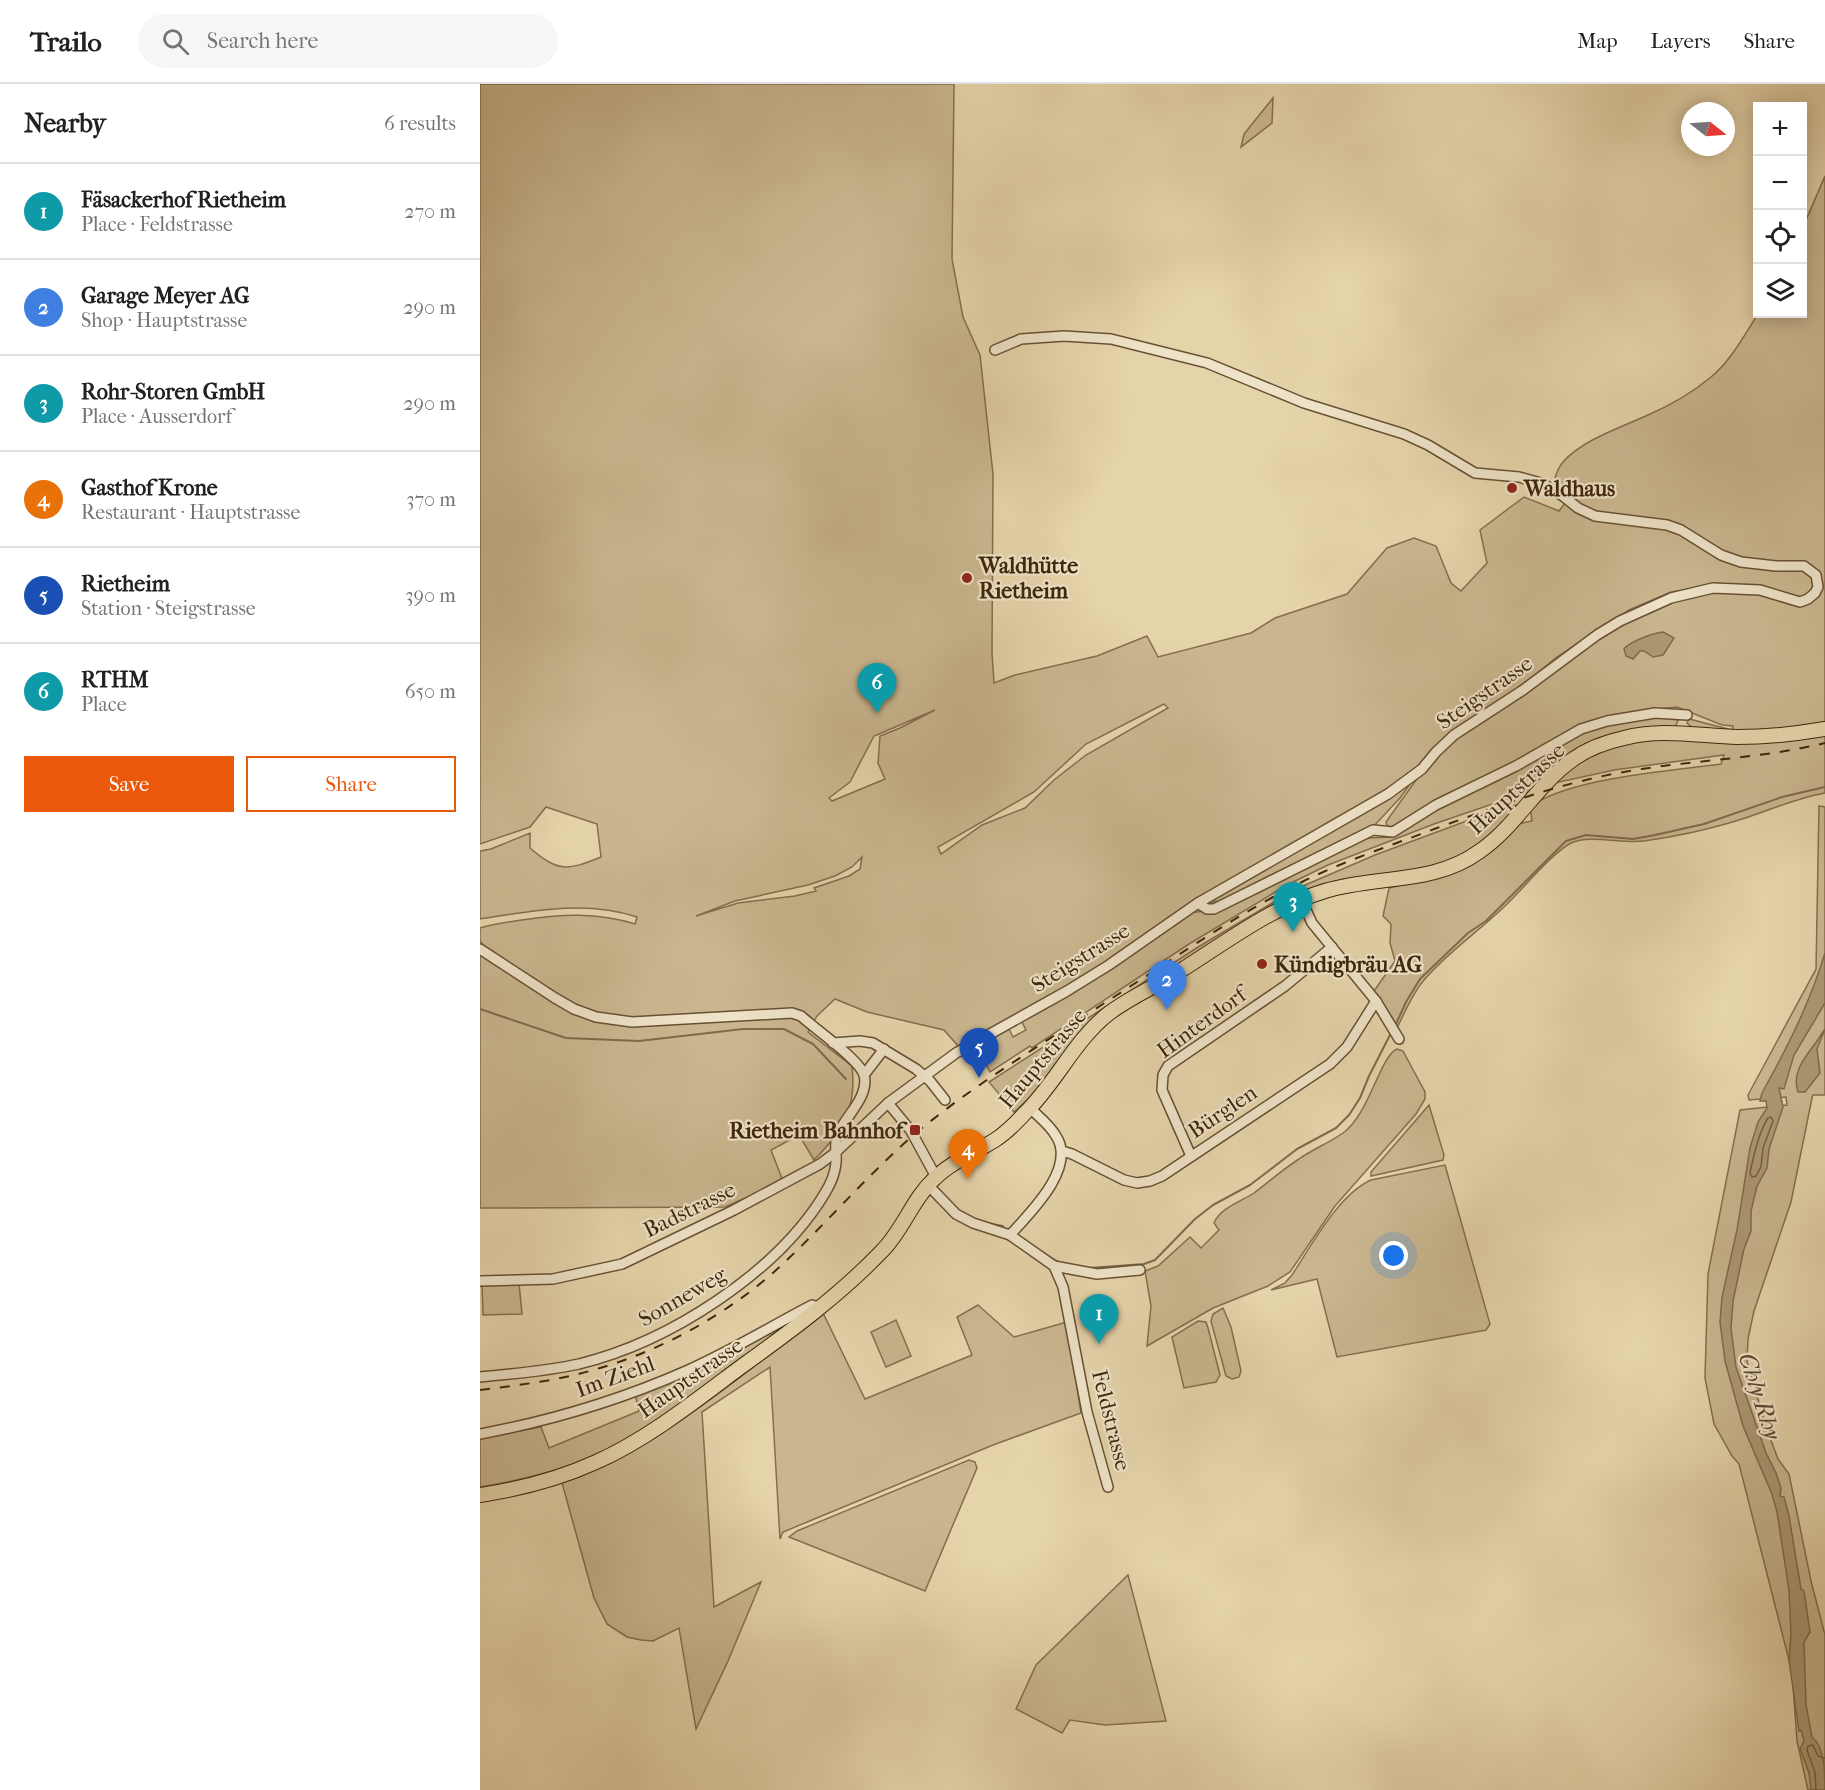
<!DOCTYPE html>
<meta charset="utf-8">
<style>
body{margin:0;font-family:"IM FELL French Canon",serif;background:#f6f6f6;color:#202124}
.controls{position:absolute;right:18px;top:18px;display:grid;overflow:hidden;border-radius:0px;box-shadow:0 3px 15px #0003}
.controls button{width:54px;height:54px;display:grid;place-items:center;padding:0;border:0;border-bottom:2px solid #e0e0e0;background:#fff;color:#202124;font:30px sans-serif}
.compass{position:absolute;left:1201px;top:18px;width:54px;height:54px;border-radius:50%;background:#fff;box-shadow:0 3px 15px #0003;rotate:107deg}
.you{position:absolute;left:914px;top:1172px;width:21px;height:21px;margin:-15px;border:4px solid #fff;border-radius:50%;background:#1a73e8;box-shadow:0 0 0 9px #1a73e833}
.badge{display:grid;place-items:center;width:39px;height:39px;border-radius:50%;background:#ea580c;color:#fff;font-size:20px;font-weight:700}
.pin{position:absolute;translate:-50% -50px;filter:drop-shadow(0 2px 3px #0008)}
.pin::after{content:'';position:absolute;top:32px;width:21px;height:18px;background:inherit;clip-path:polygon(0 0,100% 0,50% 100%)}
.list{margin:0;padding:0;list-style:none}
h2{display:flex;justify-content:space-between;align-items:center;height:78px;margin:0;padding:0 24px;font-size:26px}
h2 small{font-size:20px;font-weight:400;color:#757577}
.list li{display:grid;grid-template-columns:39px 1fr auto;gap:18px;align-items:center;box-sizing:border-box;height:96px;padding:0 24px;border-top:2px solid #e0e0e0}
.list b{display:block;font-size:22px;white-space:nowrap}
.list p{margin:0;font-size:20px;white-space:nowrap;color:#757577}
.list em{font-size:20px;font-style:normal;color:#757577}
.actions{display:flex;gap:12px;padding:18px 24px}
.actions a{flex:1;padding:14px 0;border:2px solid #ea580c;border-radius:0px;text-align:center;font-size:21px;color:#ea580c}
.actions .main{background:#ea580c;color:#fff}
.icon{flex:none;width:33px;height:33px;fill:none;stroke:currentColor;stroke-width:2;stroke-linecap:round;stroke-linejoin:round}
.map{position:relative;flex:none;width:1345px;height:1706px;overflow:hidden}
header{display:flex;align-items:center;gap:36px;box-sizing:border-box;height:84px;padding:0 30px;background:#fff;border-bottom:2px solid #e0e0e0}
header strong{font-size:28px}
nav{display:flex;gap:33px;margin-inline-start:auto;font-size:21px}
.search{width:420px;height:54px;background:#f6f6f6;display:flex;align-items:center;gap:15px;box-sizing:border-box;padding:0 21px;border-radius:33px;color:#757577;font-size:22px}
main{display:flex}
aside{flex:1;background:#fff}
.map>svg:first-child{display:block}
.green{fill:#c9b68f;stroke:#846e4d;stroke-width:1.5;fill-rule:evenodd}
.water{fill:#ac9874;stroke:#806a4a;stroke-width:1.5}
.lines{fill:none;stroke-linecap:round;stroke-linejoin:round}
.shore{stroke:#755f40;stroke-width:1.5}
.stream{stroke:#806a4a;stroke-width:2}
.minor-casing{stroke:#685133;stroke-width:12}
.primary-casing{stroke:#3e260b;stroke-width:16}
.minor{stroke:#eee2c8;stroke-width:9}
.primary{stroke:#e5d3aa;stroke-width:14}
.rail{stroke:#3e260b;stroke-width:2;stroke-dasharray:10 10;stroke-linecap:butt}
.poi-dot{fill:#8f2418;stroke:#eee2c8;stroke-width:2}
.labels{text-anchor:middle;stroke-width:4.5;stroke-linejoin:round;paint-order:stroke}
.poi-label{font-size:22px;font-weight:bold;fill:#3e260b;stroke:#eee2c8;text-anchor:start}
.street-label{font-size:22px;fill:#3e260b;stroke:#eee2c8}
.water-label{font-size:24px;font-style:italic;fill:#5f482a;stroke:#eee2c8}
</style>
<header>
<strong>Trailo</strong>
<div class="search"><svg class="icon" aria-label="search" viewBox="0 0 24 24"><circle cx="10" cy="10" r="6"/><path d="M15 15l6 6"/></svg>Search here</div>
<nav><a>Map</a><a>Layers</a><a>Share</a></nav>
</header>
<main>
<aside>
<h2>Nearby<small>6 results</small></h2>
<ul class="list">
<li><span class="badge" style="background:#0f9aa8">1</span><div><b>Fäsackerhof Rietheim</b><p>Place · Feldstrasse</p></div><em>270 m</em></li>
<li><span class="badge" style="background:#3f7fe0">2</span><div><b>Garage Meyer AG</b><p>Shop · Hauptstrasse</p></div><em>290 m</em></li>
<li><span class="badge" style="background:#0f9aa8">3</span><div><b>Rohr-Storen GmbH</b><p>Place · Ausserdorf</p></div><em>290 m</em></li>
<li><span class="badge" style="background:#e8710a">4</span><div><b>Gasthof Krone</b><p>Restaurant · Hauptstrasse</p></div><em>370 m</em></li>
<li><span class="badge" style="background:#1a4fb4">5</span><div><b>Rietheim</b><p>Station · Steigstrasse</p></div><em>390 m</em></li>
<li><span class="badge" style="background:#0f9aa8">6</span><div><b>RTHM</b><p>Place</p></div><em>650 m</em></li>
</ul>
<div class="actions"><a class="main">Save</a><a>Share</a></div>
</aside>
<div class="map">
<svg width="1345" height="1706" viewBox="0 0 1345 1706">
<rect width="100%" height="100%" fill="#e5d3aa"/>
<filter id="stains"><feTurbulence type="fractalNoise" baseFrequency=".00333" numOctaves="4"/><feColorMatrix values="0 0 0 0 .2 0 0 0 0 .09 0 0 0 0 .02 0 0 0 .5 -.17"/></filter>
<radialGradient id="worn" r=".72"><stop offset=".6" stop-color="#630" stop-opacity="0"/><stop offset="1" stop-color="#630" stop-opacity=".3"/></radialGradient>
<g class="green">
<path d="M0,0H474L472,175L483,233L500,271L513,390L512,569L514,599L535,591L617,572L667,552L678,573L771,549L795,534L867,510L907,464L934,454L956,462L971,499L981,507L1007,479L1000,446L1044,413L1079,427L1085,419L1074,413C1074,399 1074,389 1083,378C1102,356 1142,343 1168,331C1191,321 1212,309 1231,293C1250,278 1265,250 1278,230H1322L1323,143L1345,92V709C1311,715 1282,730 1249,739C1222,747 1192,753 1164,757C1142,760 1110,750 1091,759C1072,769 1042,806 1025,822C998,848 968,868 944,896C932,910 925,928 917,944L894,907L915,877L910,859L911,840L903,832L909,804L956,793L1037,740L1052,737L1050,723C1088,694 1191,687 1241,680L1244,671L1134,686L1075,699L1101,676L1129,663L1215,646L1207,639L1209,635L1252,646L1253,642L1242,641L1197,623L1151,628L1125,633L913,743L907,742L906,738L941,689L978,650L1118,553L1154,532L1233,501L1191,508L1149,526L1077,573L1044,600L970,648L951,666L938,682L931,699L920,714L893,743L739,817L705,822L627,879L479,963L464,946L387,928L355,915L337,932L328,948L372,982C377,1024 363,1047 334,1076L319,1051L291,1066L303,1097L245,1123L0,1124V868L6,864L0,857V844C14,840 28,838 42,836C80,830 117,828 155,840L157,833C106,816 52,827 0,835V767L11,765L50,749V764C78,788 87,787 121,773L117,740L66,723L50,743L0,760ZM684,620L688,624L606,671L574,696L545,724L502,741L461,770L458,763L554,708L606,660ZM455,626L420,644L400,652L398,679L405,695L352,717L349,714L370,698L394,652ZM382,773L380,785L369,792L334,804L336,807L315,812L258,819L216,832L255,817L328,801L355,792L372,783Z"/>
<polygon points="793,14 792,39 761,63 764,50"/>
<polygon points="1176,631 1194,634 1198,637 1194,645 1149,647 1056,705 954,740 848,781 807,801 709,860 552,964 550,962 510,988 496,961 528,943 533,953 546,946 541,936 707,829 725,827 879,757 889,754 912,753 929,740 1101,648 1127,640"/>
<polygon points="1043,719 1013,750 973,777 911,791 865,795 842,800 788,824 622,928 554,1010 534,1028 509,998 718,863 816,805 895,771 1008,729"/>
<polygon points="1339,722 1345,723 1345,1011 1333,1011 1332,1014 1311,1118 1274,1227 1268,1255 1267,1277 1286,1343 1298,1375 1309,1390 1331,1497 1345,1551 1345,1706 1328,1706 1317,1657 1312,1588 1259,1380 1252,1372 1234,1340 1225,1294 1228,1190 1260,1026 1307,1021 1306,1013 1269,1016 1268,1011 1336,885"/>
<path d="M917,965L923,967L945,1008V1015L936,1030L855,1122L810,1188L788,1202L733,1224L667,1262L671,1222L665,1187L678,1182L710,1153L721,1164L739,1146L734,1139C740,1124 762,1117 774,1109C789,1098 803,1085 819,1075C833,1065 849,1059 863,1049C889,1031 900,972 917,965Z"/>
<polygon points="949,1021 964,1071 963,1076 891,1092 891,1088"/>
<path d="M965,1081L1010,1240L1006,1246L857,1273L837,1195L791,1206L805,1199L812,1191C831,1162 859,1110 891,1096Z"/>
<polygon points="39,1199 42,1230 3,1231 2,1200"/>
<path d="M498,1221L534,1253L587,1238L601,1329L513,1361L332,1436L303,1448L300,1455L290,1283L222,1328L234,1523L281,1498L248,1577L216,1645L199,1544L173,1557L161,1556L147,1553L127,1540L114,1514L82,1399C176,1367 264,1289 343,1229L385,1315L492,1271L477,1233Z"/>
<polygon points="743,1224 751,1243 761,1287 759,1293 752,1295 746,1292 731,1237 733,1230"/>
<path d="M327,1226C294,1251 261,1275 228,1300C196,1324 164,1349 128,1366C88,1385 43,1396 0,1403V1354L61,1343L69,1364L159,1327L155,1310Z"/>
<polygon points="416,1236 431,1272 406,1283 391,1248"/>
<polygon points="718,1237 726,1238 728,1244 740,1291 736,1298 704,1304 692,1253"/>
<polygon points="489,1376 495,1378 497,1384 445,1507 309,1453 317,1447"/>
<polygon points="648,1491 686,1637 625,1641 590,1636 582,1649 536,1625 556,1581"/>
</g>
<g class="water">
<path d="M1183,548L1194,554L1183,571L1173,573L1164,567H1160L1153,575L1146,572L1144,565C1149,558 1173,549 1183,548Z"/>
<path d="M1345,869V919L1314,971L1304,1005L1299,1004L1303,1023L1289,1065L1287,1084L1277,1102L1271,1127V1147L1264,1165L1253,1217L1251,1244L1256,1283L1286,1369L1296,1389L1301,1404L1300,1412L1304,1413L1309,1432L1321,1505L1324,1507L1330,1548L1324,1558L1326,1621L1332,1653C1345,1663 1345,1690 1345,1706H1331L1329,1689L1320,1665L1324,1657L1321,1646L1319,1647L1309,1576L1311,1549L1309,1506L1297,1428L1292,1410L1263,1342L1245,1277L1240,1238L1242,1213L1257,1146L1270,1064L1278,1038L1287,1024L1286,1017H1280L1282,1009C1307,964 1330,919 1345,869Z"/>
<path d="M1345,945L1337,965L1340,989L1325,1008H1318C1311,988 1326,972 1337,957C1340,953 1342,949 1345,945Z"/>
</g>
<g class="lines">
<g class="shore">
<path d="M1291,1033L1293,1037L1283,1064L1281,1083L1276,1092L1272,1093L1270,1089C1274,1071 1278,1050 1288,1034Z"/>
<polyline points="1336,1706 1335,1688 1327,1666 1328,1662 1333,1661 1338,1672 1345,1674"/>
</g>
<g class="stream">
<polyline points="0,925 86,954 159,957 263,945 304,945 333,960 366,995"/>
<polyline points="916,940 926,918 940,895 988,849 1006,837 1086,757 1106,751 1153,755 1175,751 1224,740 1302,713 1345,703"/>
<polyline points="506,1139 523,1142"/>
<polyline points="569,1173 580,1179"/>
<polyline points="609,1184 664,1180 675,1176 715,1135 733,1121 770,1101 817,1065 856,1044 869,1031 880,1014 889,992 911,949"/>
</g>
<g class="minor-casing">
<g id="minor">
<polyline points="821,815 832,839 896,917 919,955"/>
<polyline points="718,819 727,825 734,825 893,746 913,748 956,721 1036,682 1101,645 1127,637 1175,629 1207,631"/>
<path d="M0,865L75,914L94,925L116,933L152,938L312,929L321,932C335,945 380,976 384,991C390,1013 364,1033 357,1052C354,1061 357,1070 356,1079C355,1089 350,1101 345,1109C297,1189 189,1258 99,1280C67,1287 33,1290 0,1293"/>
<polyline points="353,959 380,957 393,959 436,985 450,997 465,1016"/>
<polyline points="384,991 404,965"/>
<polyline points="408,1019 431,1047 456,1093"/>
<polyline points="582,1067 592,1070 644,1096 657,1099 670,1097 682,1092 850,980 867,963 896,917"/>
<polyline points="711,1072 682,1006 683,991 688,982 805,902 852,863"/>
<polyline points="448,1101 476,1130 493,1139 530,1151 574,1182 583,1203 607,1328 628,1403"/>
<path d="M530,1151C550,1129 597,1084 576,1052C570,1041 559,1033 550,1024"/>
<polyline points="574,1182 617,1190 660,1186"/>
<polyline points="0,1197 73,1195 142,1180 254,1126 340,1080 356,1068 408,1019 476,969 587,907 629,881 718,819 908,710 942,685 956,668 974,651 1043,606 1117,551 1140,537 1191,514 1233,504 1280,506 1320,518 1328,515 1335,509 1338,503 1336,491 1324,482 1296,482 1261,478 1241,471 1201,446 1187,441 1115,432 1098,424 1078,408 1061,399 1039,393 995,389 948,361 924,350 824,319 727,279 631,255 584,252 541,255 515,266"/>
<path d="M0,1350C70,1337 140,1316 206,1287C249,1268 290,1243 332,1221L339,1224"/>
</g>
</g>
<g class="primary-casing">
<path id="primary" d="M0,1411C40,1405 79,1395 116,1378C166,1356 214,1318 258,1285C308,1249 359,1212 402,1167C423,1146 432,1116 454,1095C471,1078 494,1069 515,1056C526,1049 536,1039 545,1029C576,999 594,957 628,930C649,914 674,903 697,889C745,859 791,823 845,807C897,791 954,801 1000,767C1036,742 1057,701 1092,676C1107,665 1126,658 1144,654C1180,644 1220,652 1257,653C1286,653 1316,650 1345,645"/>
</g>
<use href="#minor" class="minor"/>
<use href="#primary" class="primary"/>
<path class="rail" d="M0,1306C38,1301 76,1297 113,1286C178,1268 243,1233 294,1188C345,1142 389,1088 442,1044C500,997 564,959 626,918C686,880 745,838 808,805C855,780 907,763 957,744C1015,723 1072,702 1133,690C1203,676 1275,676 1345,659"/>
</g>
<g class="poi-dot">
<circle cx="1032" cy="404" r="6"/>
<circle cx="487" cy="494" r="6"/>
<circle cx="782" cy="880" r="6"/>
<rect x="429" y="1040" width="12" height="12" rx="3"/>
</g>
<g class="labels">
<g class="poi-label">
<text x="1044" y="412">Waldhaus</text>
<text x="499" y="489">Waldhütte<tspan x="499" dy="25">Rietheim</tspan></text>
<text x="794" y="888">Kündigbräu AG</text>
<text x="423" y="1054" text-anchor="end">Rietheim Bahnhof</text>
</g>
<g class="street-label">
<text transform="translate(1004 608) rotate(-35)" y="8">Steigstrasse</text>
<text transform="translate(1036 704) rotate(-43)" y="8">Hauptstrasse</text>
<text transform="translate(600 873) rotate(-32)" y="8">Steigstrasse</text>
<text transform="translate(721 938) rotate(-36)" y="8">Hinterdorf</text>
<text transform="translate(562 974) rotate(-50)" y="8">Hauptstrasse</text>
<text transform="translate(742 1027) rotate(-34)" y="8">Bürglen</text>
<text transform="translate(209 1125) rotate(-26)" y="8">Badstrasse</text>
<text transform="translate(202 1212) rotate(-30)" y="8">Sonneweg</text>
<text transform="translate(135 1292) rotate(-20)" y="8">Im Ziehl</text>
<text transform="translate(210 1293) rotate(-35)" y="8">Hauptstrasse</text>
<text transform="translate(632 1336) rotate(76)" y="8">Feldstrasse</text>
</g>
<g class="water-label">
<text transform="translate(1280 1312) rotate(72)" y="8">Chly Rhy</text>
</g>
</g>
<rect width="100%" height="100%" filter="url(#stains)"/>
<rect width="100%" height="100%" fill="url(#worn)"/>
</svg>
<div class="controls">
<button>+</button>
<button>−</button>
<button><svg class="icon" aria-label="locate" viewBox="0 0 24 24"><circle cx="12" cy="12" r="6"/><path d="M12 2v4M12 18v4M2 12h4M18 12h4"/></svg></button>
<button><svg class="icon" aria-label="layers" viewBox="0 0 24 24"><path d="M12 4l9 5-9 5-9-5zM3 14l9 5 9-5"/></svg></button>
</div>
<svg class="compass" viewBox="-18 -18 36 36"><path d="M0-13l5 13h-10z" fill="#e53935"/><path d="M0 13l5-13h-10z" fill="#757577"/></svg>
<div class="you"></div>
<div class="pin badge" style="left:619px;top:1260px;background:#0f9aa8">1</div>
<div class="pin badge" style="left:687px;top:926px;background:#3f7fe0">2</div>
<div class="pin badge" style="left:813px;top:848px;background:#0f9aa8">3</div>
<div class="pin badge" style="left:488px;top:1095px;background:#e8710a">4</div>
<div class="pin badge" style="left:499px;top:994px;background:#1a4fb4">5</div>
<div class="pin badge" style="left:397px;top:629px;background:#0f9aa8">6</div>
</div>
</main>
